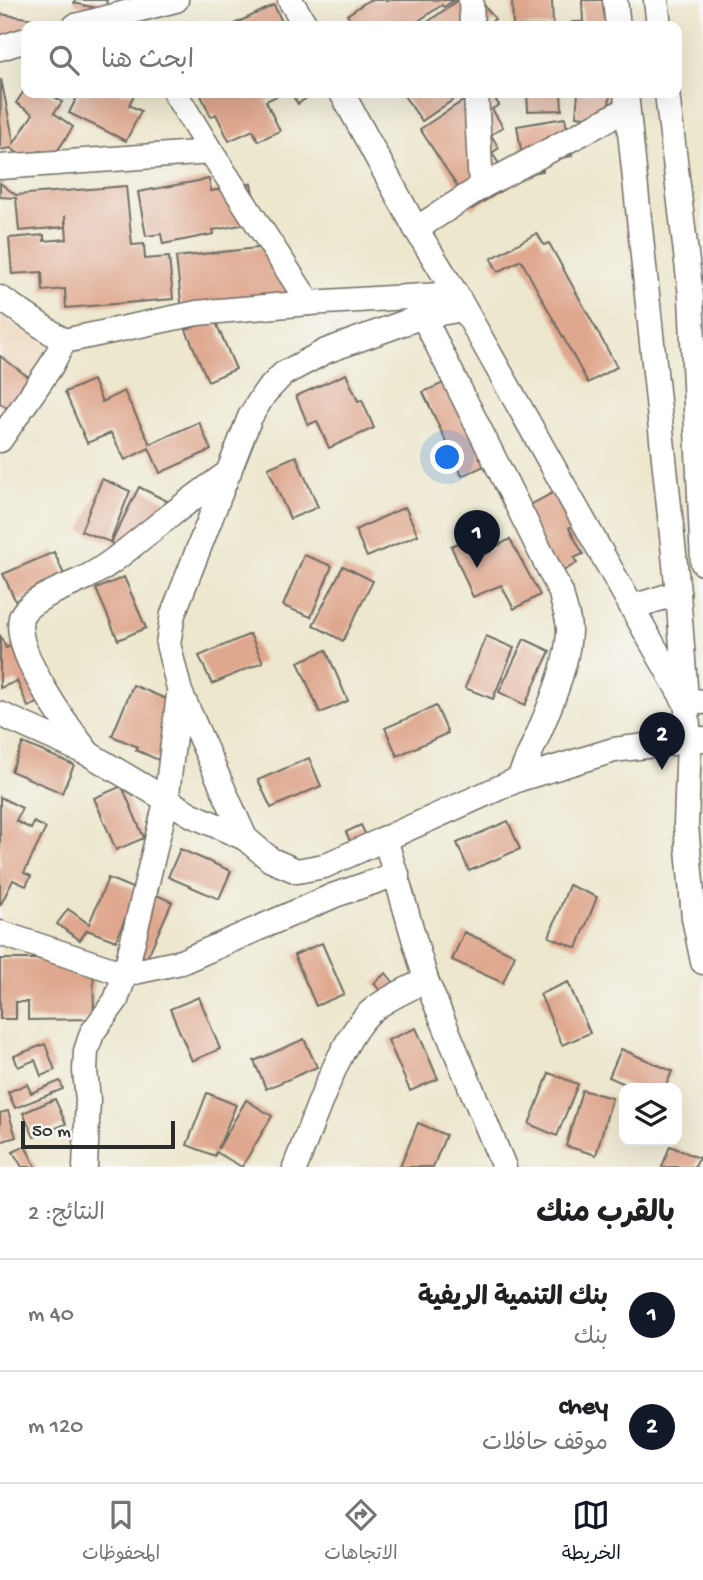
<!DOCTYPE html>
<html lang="ar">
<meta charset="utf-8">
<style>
body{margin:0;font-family:"Gochi Hand","Playpen Sans Arabic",sans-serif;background:#f2f2f2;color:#202124;direction:rtl}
.controls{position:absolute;right:21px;bottom:21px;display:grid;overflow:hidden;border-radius:14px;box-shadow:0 7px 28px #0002}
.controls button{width:63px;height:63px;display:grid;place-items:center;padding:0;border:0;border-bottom:2px solid #e0e0e0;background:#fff;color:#202124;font:35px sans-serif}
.scale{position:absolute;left:21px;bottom:18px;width:154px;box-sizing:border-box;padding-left:7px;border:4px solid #2b2b2b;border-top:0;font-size:19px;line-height:24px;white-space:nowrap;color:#2b2b2b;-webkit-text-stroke:5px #f6f6f2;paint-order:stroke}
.you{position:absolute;left:448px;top:458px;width:24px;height:24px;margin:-18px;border:5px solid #fff;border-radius:50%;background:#1a73e8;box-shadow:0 0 0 10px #1a73e833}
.badge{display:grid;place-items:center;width:46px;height:46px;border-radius:50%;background:#111827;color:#fff;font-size:23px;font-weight:700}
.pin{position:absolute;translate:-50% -58px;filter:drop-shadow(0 2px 4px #0008)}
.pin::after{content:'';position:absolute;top:37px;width:24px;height:21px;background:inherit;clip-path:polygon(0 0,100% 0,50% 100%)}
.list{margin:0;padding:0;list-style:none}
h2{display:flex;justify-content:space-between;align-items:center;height:91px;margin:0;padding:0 28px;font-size:30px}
h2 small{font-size:23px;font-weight:400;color:#757577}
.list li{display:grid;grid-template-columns:46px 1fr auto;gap:21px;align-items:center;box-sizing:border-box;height:112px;padding:0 28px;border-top:2px solid #e0e0e0}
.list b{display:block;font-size:26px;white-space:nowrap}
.list p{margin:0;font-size:23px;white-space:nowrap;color:#757577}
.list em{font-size:23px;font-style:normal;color:#757577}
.icon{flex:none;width:38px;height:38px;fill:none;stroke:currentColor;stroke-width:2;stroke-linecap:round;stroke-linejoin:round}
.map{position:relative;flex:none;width:703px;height:1167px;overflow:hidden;direction:ltr}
.search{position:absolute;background:#fff;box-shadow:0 7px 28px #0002;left:21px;right:21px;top:21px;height:77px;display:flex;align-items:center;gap:18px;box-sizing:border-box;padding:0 24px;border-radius:14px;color:#757577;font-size:26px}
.sheet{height:315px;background:#fff}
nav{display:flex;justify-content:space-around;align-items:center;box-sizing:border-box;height:98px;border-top:2px solid #e0e0e0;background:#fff;font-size:19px;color:#757577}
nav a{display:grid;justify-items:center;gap:4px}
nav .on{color:#111827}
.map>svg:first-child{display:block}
.built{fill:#edd7bb}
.building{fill:#dfa78e}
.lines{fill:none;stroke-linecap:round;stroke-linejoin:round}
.minor-casing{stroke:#6f6d64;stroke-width:27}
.minor{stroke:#fff;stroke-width:24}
</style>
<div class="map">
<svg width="703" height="1167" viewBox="0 0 703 1167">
<rect width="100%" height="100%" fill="#f6f6f2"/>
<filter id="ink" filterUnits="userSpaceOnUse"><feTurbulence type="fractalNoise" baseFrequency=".0143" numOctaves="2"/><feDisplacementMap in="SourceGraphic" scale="14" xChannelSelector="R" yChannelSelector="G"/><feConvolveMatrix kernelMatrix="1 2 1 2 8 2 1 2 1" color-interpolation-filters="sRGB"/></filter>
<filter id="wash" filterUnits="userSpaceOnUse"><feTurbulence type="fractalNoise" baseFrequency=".00686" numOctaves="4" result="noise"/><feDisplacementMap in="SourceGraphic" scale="28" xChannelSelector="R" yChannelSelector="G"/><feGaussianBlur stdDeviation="1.57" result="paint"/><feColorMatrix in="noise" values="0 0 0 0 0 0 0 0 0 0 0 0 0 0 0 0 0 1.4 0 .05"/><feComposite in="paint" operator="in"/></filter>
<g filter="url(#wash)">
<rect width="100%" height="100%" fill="#ede7cd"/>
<polygon class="built" points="0,315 55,350 0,431"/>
<g id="blocks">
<g class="building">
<polygon points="75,0 107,0 105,10 74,3"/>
<polygon points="369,0 454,0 444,7 442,5 411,26 355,26 347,15"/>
<polygon points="458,0 480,0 495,19 486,26 426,26 425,24"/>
<polygon points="512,0 552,0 553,26 513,26"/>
<polygon points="582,0 618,0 619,26 572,26 572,22 583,22"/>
<polygon points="274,5 284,26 230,26"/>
<polygon points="0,14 34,19 33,26 26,26 26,41 0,38"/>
<polygon points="1,79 14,143 33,114 16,103 26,88 26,93 49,93 62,102 54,113 73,127 52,159 40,151 31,163 11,148 0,150"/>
<polygon points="79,93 135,93 129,105 141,111 126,141 69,113"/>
<polygon points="200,93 283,93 266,101 280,131 258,141 253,130 229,141 216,114 211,117"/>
<polygon points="291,93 313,93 298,104"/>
<polygon points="402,93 463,93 422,121"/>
<polygon points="475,93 491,93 499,105 492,109 503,127 491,135 499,148 492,153 512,184 472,209 420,129"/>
<polygon points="527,93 561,93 562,110 528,111"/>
<polygon points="578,93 610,93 608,119 576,116"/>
<polygon points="565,118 572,156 541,161 543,171 525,174 517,126"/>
<polygon points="209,179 211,191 251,184 258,222 213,230 214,234 163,244 161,234 146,236 138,192"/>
<polygon points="0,183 16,195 126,186 132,245 144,244 145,259 169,257 173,299 66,308 65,289 43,291 42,272 12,274 9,238 44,235 44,241 67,239 65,215 65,227 19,231 16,198 0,197"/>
<polygon points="537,233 544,245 549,243 617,367 588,383 521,260 498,272 491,259"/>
<polygon points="267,247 291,297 182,310 176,257"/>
<polygon points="214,318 236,369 208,381 186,330"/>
<polygon points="0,356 39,385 17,415 0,403"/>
<polygon points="346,374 358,401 362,400 374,428 329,448 317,421 308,425 296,396"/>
<polygon points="455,378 493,462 462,476 423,392"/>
<polygon points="93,380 102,402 124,391 150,444 199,422 211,450 160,473 149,448 125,460 111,433 87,443 65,392"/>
<polygon points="296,456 318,507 290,519 268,468"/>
<polygon points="102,479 130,491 110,542 81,531"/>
<polygon points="139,487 167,501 139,557 111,543"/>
<polygon points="554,492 564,512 572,508 580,522 569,528 583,554 574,558 577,563 556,575 521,510"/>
<polygon points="405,507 418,535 367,557 355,530"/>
<polygon points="479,534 486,552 510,539 540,595 514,609 501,585 473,597 451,546"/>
<polygon points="54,552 66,579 16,602 3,574"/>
<polygon points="304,555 332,566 311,617 283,606"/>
<polygon points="343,566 373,581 343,641 313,625"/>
<polygon points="124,577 146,628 118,640 96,589"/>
<polygon points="250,634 263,662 212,684 199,656"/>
<polygon points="0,635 6,648 32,638 56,696 28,707 17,681 0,688"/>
<polygon points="486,636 514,648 493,699 465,688"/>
<polygon points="524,639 550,651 525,705 499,692"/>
<polygon points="326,650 348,701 320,713 298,662"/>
<polygon points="133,685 190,709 165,763 136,750 138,747 112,736"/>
<polygon points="436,706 448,733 397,756 385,728"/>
<polygon points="23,743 74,765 62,793 11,771"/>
<polygon points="309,758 321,786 271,808 258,780"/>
<polygon points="122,786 144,838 116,850 94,798"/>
<polygon points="0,797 22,808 16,821 31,829 34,822 46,828 24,873 31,876 26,886 13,880 0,906"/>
<polygon points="508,821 520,849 469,871 457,843"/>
<polygon points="361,825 367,838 352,846 346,832"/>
<polygon points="180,849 231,871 219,899 168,877"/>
<polygon points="108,878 137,890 116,941 87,930 80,940 57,924 68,909 89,924"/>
<polygon points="569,885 597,897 577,948 549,937"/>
<polygon points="143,889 172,902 147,958 118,946"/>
<polygon points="464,932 515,955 503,983 452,960"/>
<polygon points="322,943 344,994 316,1006 294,955"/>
<polygon points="0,959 93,959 94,1019 28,1020 28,1002 16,1002 16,1019 0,1019"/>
<polygon points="386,973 398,988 385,998 374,983"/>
<polygon points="568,982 590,1033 562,1045 540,994"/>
<polygon points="199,997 220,1049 192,1061 170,1009"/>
<polygon points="416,1028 438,1079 410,1091 388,1040"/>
<polygon points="304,1039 317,1067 266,1089 254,1061"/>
<polygon points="45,1044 55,1070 41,1076 35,1060 18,1067 14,1056"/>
<polygon points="621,1049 672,1071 665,1088 634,1088 609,1077"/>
<polygon points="549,1073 578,1084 557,1136 529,1124"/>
<polygon points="60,1081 63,1089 15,1108 8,1092 27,1084 31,1093"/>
<polygon points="582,1090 612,1098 596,1155 566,1146"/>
<polygon points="207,1093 236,1105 218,1149 246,1100 272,1116 242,1167 216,1152 215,1156 187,1145"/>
<polygon points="55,1099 66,1124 34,1137 23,1113"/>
<polygon points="8,1111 16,1137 0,1142 0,1113"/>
<polygon points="418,1123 446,1135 433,1167 400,1167"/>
<polygon points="25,1146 36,1167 22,1167 13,1152"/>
<polygon points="670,1146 699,1158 695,1167 662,1167"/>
</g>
</g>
</g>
<g filter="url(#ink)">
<use href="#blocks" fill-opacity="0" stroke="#6f6d64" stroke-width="2"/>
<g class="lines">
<g class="minor-casing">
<g id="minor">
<polyline points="290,0 306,26"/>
<polyline points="471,0 472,26"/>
<polyline points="615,0 618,26"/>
<polyline points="656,0 659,26"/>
<polyline points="75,26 176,0"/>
<polyline points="0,48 26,40"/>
<polyline points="175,93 211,152 309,303"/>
<polyline points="342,93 416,229 456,294 684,700 703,702"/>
<polyline points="476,93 481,187"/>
<polyline points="626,93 678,593 689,739 686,825 694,918 703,962"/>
<polyline points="667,93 691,296 703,563"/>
<polyline points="0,167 211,152"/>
<polyline points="416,229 481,187 627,109"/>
<polyline points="0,298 64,341 197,313 309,303 456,294"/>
<polyline points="463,309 423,316 326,351 283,374 264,394 250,417 173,614 168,644 180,692 245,838 271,860 297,871 324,866 519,779 614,750 703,739"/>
<path d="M423,316L561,593C563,605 569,618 569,630C568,675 536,737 519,779"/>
<polyline points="0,440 51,366 64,341"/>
<polyline points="632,607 678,593"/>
<polyline points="0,714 89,754 192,815 245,838"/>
<path d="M89,754C68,727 13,653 21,618C26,599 70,586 87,577C109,566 129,548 148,533C174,512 201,492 229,472"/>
<polyline points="385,838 426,980 504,1167"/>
<polyline points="0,933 125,974 181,962 335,895 397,874"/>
<polyline points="85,1167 88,1100 85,1071 86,1051 92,1033 116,1000 125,974 166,802 179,694"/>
<path d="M295,1167C312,1126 341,1033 374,1009C389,997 409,989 426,980"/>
</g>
</g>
<use href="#minor" class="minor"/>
</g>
</g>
</svg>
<div class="controls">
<button><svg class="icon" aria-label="layers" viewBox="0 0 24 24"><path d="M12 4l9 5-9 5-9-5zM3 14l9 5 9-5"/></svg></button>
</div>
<div class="scale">50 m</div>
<div class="you"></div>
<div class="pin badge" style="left:477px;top:568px">1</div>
<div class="pin badge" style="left:662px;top:770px">2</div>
<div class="search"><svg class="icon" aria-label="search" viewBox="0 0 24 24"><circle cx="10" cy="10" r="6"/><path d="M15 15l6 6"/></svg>ابحث هنا</div>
</div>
<section class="sheet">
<h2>بالقرب منك<small>النتائج: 2</small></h2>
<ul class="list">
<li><span class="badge">1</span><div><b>بنك التنمية الريفية</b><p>بنك</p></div><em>40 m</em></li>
<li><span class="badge">2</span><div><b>chey</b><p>موقف حافلات</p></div><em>120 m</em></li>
</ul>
</section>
<nav>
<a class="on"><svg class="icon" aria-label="map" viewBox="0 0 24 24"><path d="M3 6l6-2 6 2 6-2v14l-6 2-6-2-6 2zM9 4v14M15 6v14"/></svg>الخريطة</a>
<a><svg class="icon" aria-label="directions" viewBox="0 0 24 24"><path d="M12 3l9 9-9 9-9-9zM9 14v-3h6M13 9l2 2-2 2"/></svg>الاتجاهات</a>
<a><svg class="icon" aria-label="saved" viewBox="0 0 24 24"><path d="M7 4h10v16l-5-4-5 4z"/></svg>المحفوظات</a>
</nav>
